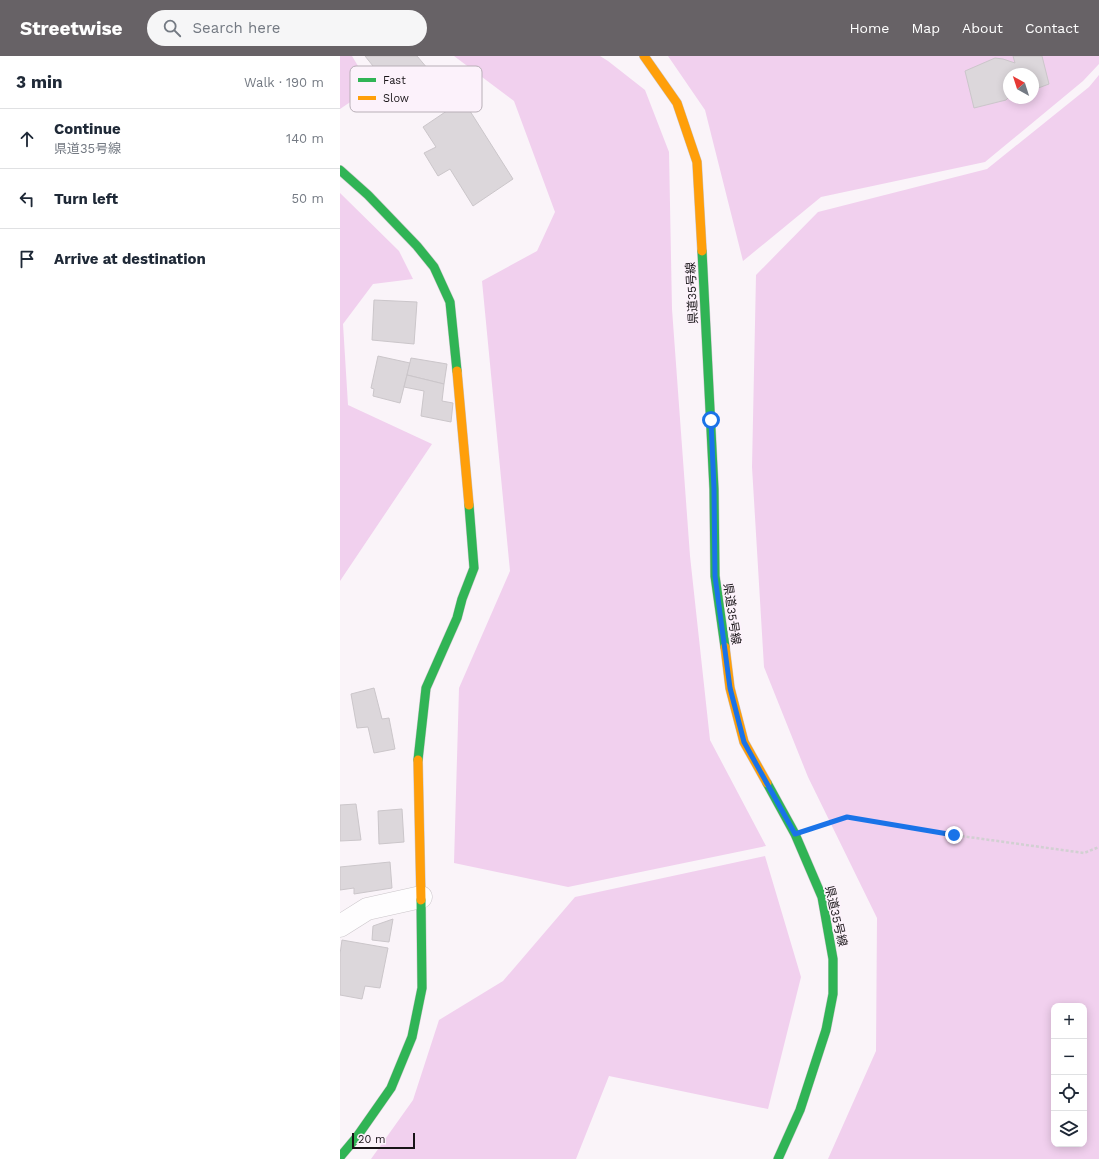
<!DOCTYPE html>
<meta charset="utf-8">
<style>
body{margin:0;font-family:"Work Sans","Noto Sans JP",sans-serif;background:#f6f6f7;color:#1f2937}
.controls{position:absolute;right:12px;bottom:12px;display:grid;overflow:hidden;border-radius:8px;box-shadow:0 2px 10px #0003}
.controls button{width:36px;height:36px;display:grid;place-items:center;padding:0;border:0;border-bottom:1px solid #e0e1e3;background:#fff;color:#1f2937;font:20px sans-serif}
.compass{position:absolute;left:663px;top:12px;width:36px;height:36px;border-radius:50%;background:#fff;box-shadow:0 2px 10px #0003;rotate:321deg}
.scale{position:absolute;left:12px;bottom:10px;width:63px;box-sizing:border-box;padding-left:4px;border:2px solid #181417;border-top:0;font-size:11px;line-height:14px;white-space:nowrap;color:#181417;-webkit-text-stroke:3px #fcf2fb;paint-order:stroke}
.stop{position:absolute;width:12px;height:12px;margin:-9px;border:3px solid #1a73e8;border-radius:50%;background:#fff}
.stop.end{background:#1a73e8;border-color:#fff;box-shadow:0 1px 4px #0008}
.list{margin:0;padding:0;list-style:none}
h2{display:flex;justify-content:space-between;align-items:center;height:52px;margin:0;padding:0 16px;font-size:17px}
h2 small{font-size:13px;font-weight:400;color:#747a83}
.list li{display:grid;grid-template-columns:26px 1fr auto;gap:12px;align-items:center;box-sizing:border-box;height:60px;padding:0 16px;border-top:1px solid #e0e1e3}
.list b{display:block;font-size:15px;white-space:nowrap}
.list p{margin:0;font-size:13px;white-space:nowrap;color:#747a83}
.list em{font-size:13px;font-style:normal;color:#747a83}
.icon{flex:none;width:22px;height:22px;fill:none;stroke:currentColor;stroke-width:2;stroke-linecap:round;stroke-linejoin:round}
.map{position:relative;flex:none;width:759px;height:1103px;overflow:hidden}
header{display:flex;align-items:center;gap:24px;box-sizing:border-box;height:56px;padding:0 20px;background:#676266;color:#fff}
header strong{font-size:19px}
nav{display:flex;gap:22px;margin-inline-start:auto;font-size:14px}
.search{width:280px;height:36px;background:#f6f6f7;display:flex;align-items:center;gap:10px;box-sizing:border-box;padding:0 14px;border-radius:22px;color:#747a83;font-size:15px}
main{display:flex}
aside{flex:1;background:#fff}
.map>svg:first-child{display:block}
.green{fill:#f1d0ee;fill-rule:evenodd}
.building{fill:#dcd7db;stroke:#cbc6ca}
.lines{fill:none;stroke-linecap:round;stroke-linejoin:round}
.street-casing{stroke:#cbc6ca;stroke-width:23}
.fast-casing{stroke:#cbc6ca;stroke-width:10}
.slow-casing{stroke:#cbc6ca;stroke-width:10}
.path{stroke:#d2d0d2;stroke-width:2.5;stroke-dasharray:3 2;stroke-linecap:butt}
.street{stroke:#fefdfe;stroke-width:22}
.fast{stroke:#30b455;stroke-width:9}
.slow{stroke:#ff9f0a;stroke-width:9}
.route{stroke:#1a73e8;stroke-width:5}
.labels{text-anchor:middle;stroke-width:3.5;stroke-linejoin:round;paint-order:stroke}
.street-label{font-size:12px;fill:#181417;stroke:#fcf2fb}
.key{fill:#fcf2fb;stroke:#b8afb7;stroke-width:1}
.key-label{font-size:11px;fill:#181417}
</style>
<header>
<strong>Streetwise</strong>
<div class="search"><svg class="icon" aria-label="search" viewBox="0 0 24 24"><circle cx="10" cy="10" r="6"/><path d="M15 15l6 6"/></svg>Search here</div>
<nav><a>Home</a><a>Map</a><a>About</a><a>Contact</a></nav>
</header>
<main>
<aside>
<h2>3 min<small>Walk · 190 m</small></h2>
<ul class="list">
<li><svg class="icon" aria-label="ahead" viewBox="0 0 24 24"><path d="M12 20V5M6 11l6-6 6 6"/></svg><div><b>Continue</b><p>県道35号線</p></div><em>140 m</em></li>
<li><svg class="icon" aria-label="left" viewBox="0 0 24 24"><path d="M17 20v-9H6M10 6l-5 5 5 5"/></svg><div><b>Turn left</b></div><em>50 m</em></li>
<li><svg class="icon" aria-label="arrive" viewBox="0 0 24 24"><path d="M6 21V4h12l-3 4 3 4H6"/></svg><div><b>Arrive at destination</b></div></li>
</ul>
</aside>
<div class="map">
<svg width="759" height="1103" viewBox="0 0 759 1103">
<rect width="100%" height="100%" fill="#faf4f9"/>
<g class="green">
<polygon points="0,0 12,0 31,32 0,53"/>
<polygon points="114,0 260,0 268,5 305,34 329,96 332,253 350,500 370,684 426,790 228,831 114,807 119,632 170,515 142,225 197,195 215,156 174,45"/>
<path d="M328,0H759V8L743,25L645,106L481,141L403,205L365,54ZM669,18H693V42H669Z"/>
<path d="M759,19V1103H488L536,995L537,862L468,721L424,611L412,411L416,219L478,156L647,113L749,31ZM714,950H744V1088H714Z"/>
<polygon points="0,137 59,195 73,223 33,228 3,268 8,349 92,388 0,525"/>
<polygon points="425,800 461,921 428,1053 269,1020 236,1103 31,1103 73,1044 99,964 163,925 235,841"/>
</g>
<g class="building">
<polygon points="25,0 77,0 93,19 61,45"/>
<polygon points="673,0 702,0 709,28 693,34 693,18 669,18 669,41 666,44 634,52 625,15 655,2 663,3 675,7"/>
<polygon points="123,44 173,123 133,150 110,113 98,120 84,97 96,91 83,71"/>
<polygon points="34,244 77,246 74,288 32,284"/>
<polygon points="38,300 70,307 60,347 33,340 34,333 31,332"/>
<polygon points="71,302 107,308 104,328 67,319"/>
<polygon points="67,319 104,328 102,345 113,347 111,366 81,360 84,335 64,331"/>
<polygon points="34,632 42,663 49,662 55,693 34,697 28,671 17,672 11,638"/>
<polygon points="16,748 21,784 0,785 0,749"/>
<polygon points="62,753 64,786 39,788 38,755"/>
<polygon points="50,806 52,832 14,838 14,832 0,834 0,811"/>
<polygon points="53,863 49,886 32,884 33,870"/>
<polygon points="2,884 48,892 40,932 25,930 22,943 0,939 0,898"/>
</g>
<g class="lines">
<g class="street-casing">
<polyline id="street" points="0,870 27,853 81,841"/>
</g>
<g class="fast-casing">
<g id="fast">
<polyline points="0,114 28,139 77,190 94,211 110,246 117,315"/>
<polyline points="362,195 374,433 375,520 385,591"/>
<polyline points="78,704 86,632 117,562 122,543 134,512 129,449"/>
<polyline points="427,727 455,778 482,841 493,903 493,938 486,974 460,1054 438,1103"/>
<polyline points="0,1101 16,1082 51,1032 72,981 82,932 81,844"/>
</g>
</g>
<g class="slow-casing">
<g id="slow">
<polyline points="304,0 337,47 357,106 362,195"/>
<polyline points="117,315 129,449"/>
<polyline points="385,591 390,632 404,686 427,727"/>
<polyline points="78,704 81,844"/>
</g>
</g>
<polyline class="path" points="475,772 507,761 614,779 744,797 759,791"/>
<use href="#street" class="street"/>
<use href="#fast" class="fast"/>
<use href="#slow" class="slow"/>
</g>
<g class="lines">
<polyline class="route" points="371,364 374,433 375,520 390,632 404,686 455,778 507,761 614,779"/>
</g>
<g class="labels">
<g class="street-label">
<text transform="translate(352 237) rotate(-93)" y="4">県道35号線</text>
<text transform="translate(392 558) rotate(82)" y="4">県道35号線</text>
<text transform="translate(496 860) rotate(77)" y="4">県道35号線</text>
</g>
</g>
<rect x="10" y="10" width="132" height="46" rx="6" class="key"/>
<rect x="18" y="22" width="18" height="4" fill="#30b455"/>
<rect x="18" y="40" width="18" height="4" fill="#ff9f0a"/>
<g class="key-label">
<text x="43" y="28">Fast</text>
<text x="43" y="46">Slow</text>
</g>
</svg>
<div class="controls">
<button>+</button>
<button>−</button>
<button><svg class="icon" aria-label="locate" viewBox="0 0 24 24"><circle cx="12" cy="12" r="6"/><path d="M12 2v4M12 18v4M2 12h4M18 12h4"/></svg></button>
<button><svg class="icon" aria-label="layers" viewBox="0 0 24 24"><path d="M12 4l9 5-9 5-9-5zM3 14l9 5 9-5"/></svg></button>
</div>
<svg class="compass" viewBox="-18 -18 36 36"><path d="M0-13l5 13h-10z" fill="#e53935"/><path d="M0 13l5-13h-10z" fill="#747a83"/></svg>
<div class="scale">20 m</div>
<div class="stop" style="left:371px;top:364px"></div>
<div class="stop end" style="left:614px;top:779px"></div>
</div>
</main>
